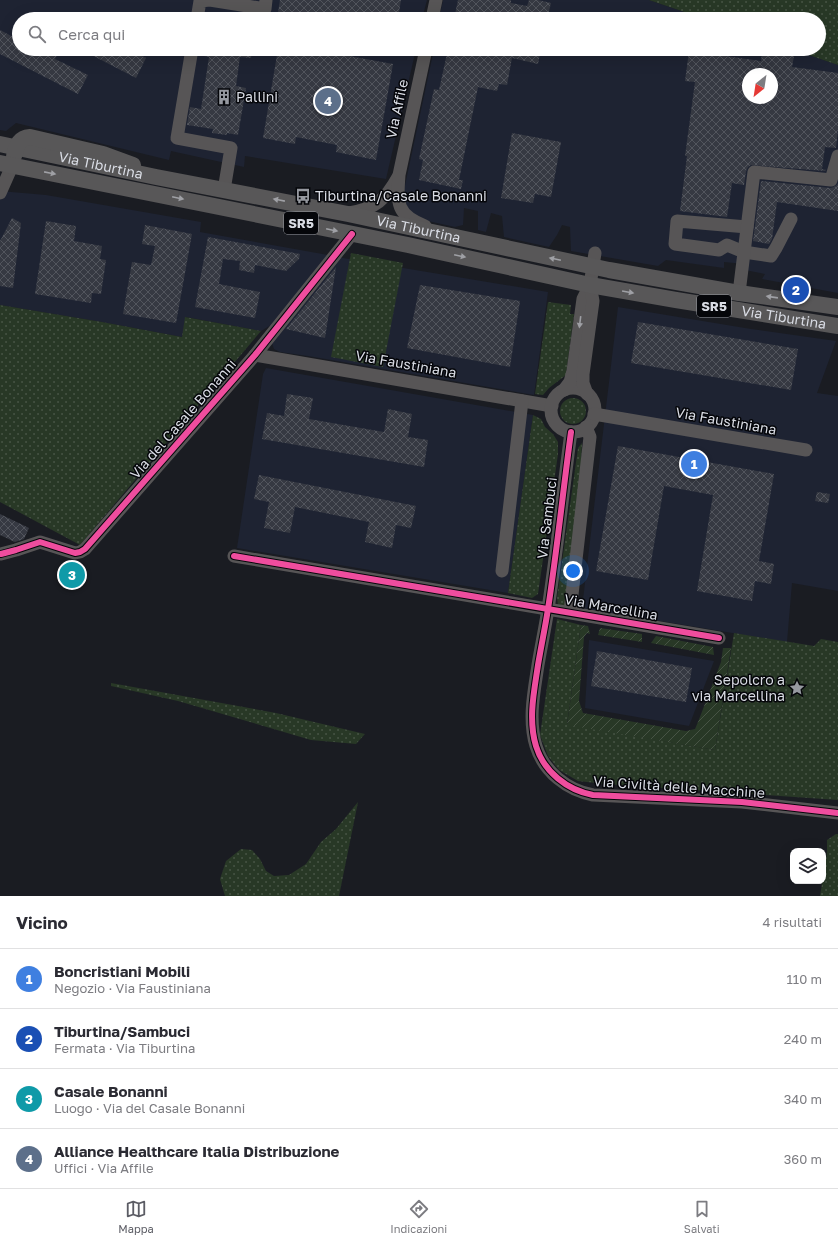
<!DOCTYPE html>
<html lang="it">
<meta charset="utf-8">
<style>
body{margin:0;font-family:"Golos Text",sans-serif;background:#f7f7f7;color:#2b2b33}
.controls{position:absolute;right:12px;bottom:12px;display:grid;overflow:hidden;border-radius:8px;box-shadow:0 4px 16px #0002}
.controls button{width:36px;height:36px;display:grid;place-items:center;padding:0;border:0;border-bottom:1px solid #e1e1e2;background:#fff;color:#2b2b33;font:20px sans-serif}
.compass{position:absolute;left:742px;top:68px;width:36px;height:36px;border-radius:50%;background:#fff;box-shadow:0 4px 16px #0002;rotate:210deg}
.you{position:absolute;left:573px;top:571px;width:14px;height:14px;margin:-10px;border:3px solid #fff;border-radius:50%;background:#1a73e8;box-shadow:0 0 0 6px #1a73e833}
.badge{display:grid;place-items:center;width:26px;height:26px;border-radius:50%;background:#5b5c64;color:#fff;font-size:13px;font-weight:700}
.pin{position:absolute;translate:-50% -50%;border:2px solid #fff;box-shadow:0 1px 4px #0006}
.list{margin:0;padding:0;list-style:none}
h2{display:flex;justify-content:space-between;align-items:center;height:52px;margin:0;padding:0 16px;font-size:17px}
h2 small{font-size:13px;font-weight:400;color:#7c7c81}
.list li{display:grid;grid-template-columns:26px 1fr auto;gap:12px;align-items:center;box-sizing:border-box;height:60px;padding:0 16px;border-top:1px solid #e1e1e2}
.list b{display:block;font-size:15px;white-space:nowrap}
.list p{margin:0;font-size:13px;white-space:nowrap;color:#7c7c81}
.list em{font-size:13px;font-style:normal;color:#7c7c81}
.icon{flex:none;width:22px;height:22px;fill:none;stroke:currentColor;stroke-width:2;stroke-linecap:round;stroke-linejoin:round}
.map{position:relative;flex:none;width:838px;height:896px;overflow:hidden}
.search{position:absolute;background:#fff;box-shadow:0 4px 16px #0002;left:12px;right:12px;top:12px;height:44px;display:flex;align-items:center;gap:10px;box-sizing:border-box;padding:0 14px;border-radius:22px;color:#7c7c81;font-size:15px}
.sheet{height:292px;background:#fff}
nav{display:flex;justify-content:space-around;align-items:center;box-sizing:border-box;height:56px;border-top:1px solid #e1e1e2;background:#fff;font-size:11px;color:#7c7c81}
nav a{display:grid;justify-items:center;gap:2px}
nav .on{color:#5b5c64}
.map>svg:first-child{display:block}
.built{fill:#1e2332;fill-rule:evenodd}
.grass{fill:url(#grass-dots)}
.garden{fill:url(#garden-furrows)}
.building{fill:url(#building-cross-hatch);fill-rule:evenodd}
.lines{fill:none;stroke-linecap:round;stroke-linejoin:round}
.minor{stroke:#575556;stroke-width:13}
.major{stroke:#585758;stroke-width:16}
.cycleway-casing{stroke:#05060a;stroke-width:8}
.cycleway{stroke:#ef4d9e;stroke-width:6}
.oneway{fill:#9fa0a5}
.oneway2{fill:#9e9fa4}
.labels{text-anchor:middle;stroke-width:3;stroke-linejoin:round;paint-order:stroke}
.shield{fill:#05060a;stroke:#999ca3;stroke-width:1}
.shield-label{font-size:13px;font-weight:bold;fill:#d9dce4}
.poi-label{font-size:14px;fill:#d9dce4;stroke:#05060a;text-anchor:start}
.street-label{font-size:14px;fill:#d9dce4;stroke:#05060a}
</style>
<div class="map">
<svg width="838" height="896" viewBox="0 0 838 896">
<defs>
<pattern id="grass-dots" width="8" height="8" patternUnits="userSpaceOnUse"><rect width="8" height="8" fill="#283826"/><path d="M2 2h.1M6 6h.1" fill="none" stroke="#475445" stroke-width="1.8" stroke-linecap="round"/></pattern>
<pattern id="garden-furrows" width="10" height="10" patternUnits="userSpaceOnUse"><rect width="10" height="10" fill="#283826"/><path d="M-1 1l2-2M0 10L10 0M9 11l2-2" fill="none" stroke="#475445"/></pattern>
<pattern id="building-cross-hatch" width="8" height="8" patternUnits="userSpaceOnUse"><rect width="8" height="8" fill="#363942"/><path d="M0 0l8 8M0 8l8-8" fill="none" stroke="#52555d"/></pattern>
</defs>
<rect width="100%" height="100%" fill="#1a1c22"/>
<g class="built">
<polygon points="0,0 427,0 422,19 19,19 19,49 416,49 386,179 245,156 244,167 171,151 169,160 16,123 6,131 0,130"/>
<polygon points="443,0 649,0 705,19 439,19"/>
<path d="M434,49H791L838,65V293L762,279L765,274L745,270V264L724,262V268L666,260L658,266L571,251L570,227L562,225L557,235L549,247L504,237L502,216L491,213L486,232L478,230V211L464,208L463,225L455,227L419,219L403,203L404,190ZM748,74H772V98H748Z"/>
<polygon points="0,191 46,195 201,222 200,232 328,255 271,325 261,331 186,317 182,337 102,322 0,305"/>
<polygon points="337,257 548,292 534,395 308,356 280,352 274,349 272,343"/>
<polygon points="618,307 751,329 836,341 817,393 838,396 838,591 792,583 787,642 582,608"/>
<polygon points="266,368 533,415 508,593 237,548 263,374"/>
<polygon points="589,640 714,661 689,726 585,708"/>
</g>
<g class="grass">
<polygon points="649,0 838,0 838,65 791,49 819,49 819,19 705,19"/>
<polygon points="351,253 403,263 383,367 331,357"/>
<polygon points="548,302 571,305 570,314 574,314 566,375 549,388 543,395 535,394"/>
<polygon points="0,305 102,322 182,337 185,317 261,331 80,545 0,502"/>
<circle cx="573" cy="411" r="13"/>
<polygon points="533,415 541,419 545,427 553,434 558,442 558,454 538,594 532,598 508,593"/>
<polygon points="582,443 580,483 565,607 558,605 557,598 578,448"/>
<polygon points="557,619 581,625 567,724 715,750 734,633 814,646 821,639 838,642 838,800 605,784 578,781 559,770 548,756 540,735"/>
<polygon points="111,683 276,713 365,734 356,744 311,740 178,701 111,686"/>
<polygon points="358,802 339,896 225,896 220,879 226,861 241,849 252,850 260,859 266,871 274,876 289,875 306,864 321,842 336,829"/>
<polygon points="836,834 838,834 838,896 820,896 827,853 827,840"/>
</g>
<g class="garden">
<polygon points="581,625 588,626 590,634 587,633 584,637 579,701 583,713 686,731 695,729 698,722 721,662 723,648 731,648 715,750 567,725"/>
<polygon points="600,628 642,634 642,642 598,635"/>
<polygon points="656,636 713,647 714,655 651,643"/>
</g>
<g class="building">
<polygon points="280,0 401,0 398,19 277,19"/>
<polygon points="458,0 511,0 511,3 527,6 529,0 538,0 551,3 547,19 454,19"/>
<polygon points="0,30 19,40 19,49 37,49 47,54 50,49 60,49 55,59 88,75 78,94 0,54"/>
<polygon points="80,49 128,49 146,58 136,78"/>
<polygon points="200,49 252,49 251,58 240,57 236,86 246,88 238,135 227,133 227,135 212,133 213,129 187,125 190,107 201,109 209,57 199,55"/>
<polygon points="278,49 311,49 393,64 376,160 336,152 337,145 296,137 295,144 263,138"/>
<polygon points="448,49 541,49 538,64 512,58 507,85 499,84 497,91 478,87 459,180 463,180 461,189 419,180 423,160 419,159 434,89 439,90"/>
<path d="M689,51L761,61L762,52L794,56L792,67L838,73V129L836,148L825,147L822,169L826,170L825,171L751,165L748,167L746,171L744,185L732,183L727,217L680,211L687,156H685L695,82L685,81ZM748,74H772V98H748Z"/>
<polygon points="512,133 561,142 551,197 535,194 533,203 501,198"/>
<polygon points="761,181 830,188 834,187 838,184 838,211 777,202 772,239 769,244 753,241"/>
<polygon points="12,218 21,223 13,288 0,286 0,241"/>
<polygon points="46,221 76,226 74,241 102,246 100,259 106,260 101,294 92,293 91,303 35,294"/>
<polygon points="145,225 192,234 176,323 123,314 132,262 151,265 155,246 142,244"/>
<polygon points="208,237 300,254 299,259 286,271 255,265 254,273 239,270 240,261 223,259 219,284 260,292 255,318 195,307"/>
<polygon points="336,267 325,338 286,329"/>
<polygon points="420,285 520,301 510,367 407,348"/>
<polygon points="638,322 798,349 791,390 631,363"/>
<polygon points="287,394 313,398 309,419 384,432 388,409 412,414 408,437 428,440 424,467 262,439 267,413 284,416"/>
<polygon points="618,446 774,474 759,561 774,564 771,584 755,581 752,601 697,591 713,495 664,486 648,580 596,571"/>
<polygon points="259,475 416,506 411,528 396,525 392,548 365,542 369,522 295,507 290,533 264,528 269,502 254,499"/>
<polygon points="817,492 830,494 828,503 815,501"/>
<polygon points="0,514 29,528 24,539 15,542 0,535"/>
<polygon points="64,564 85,570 80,587 59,580"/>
<polygon points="597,651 692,668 686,702 591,686"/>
</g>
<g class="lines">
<g class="minor">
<polyline points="197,19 200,1 210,0 265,9 266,0"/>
<polyline points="432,19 436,0"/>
<polyline points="192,49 177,138 231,148 224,190"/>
<polyline points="0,193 12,166"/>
<path d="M349,213C375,209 386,199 398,177"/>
<path d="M425,226C396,215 397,203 399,175L426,49"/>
<polyline points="747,227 677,221 675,244 719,250 727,245 744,252 771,256 776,248 791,219"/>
<polyline points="739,293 754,172 831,180 838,156"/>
<polyline points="255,355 552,406"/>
<circle cx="573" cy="410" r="22"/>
<polyline points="564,390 570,382 573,371 583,299 590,285 595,253"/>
<polyline points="587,394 583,383 583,374 593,301 590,285"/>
<polyline points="594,414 806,450"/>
<path d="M571,432C563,491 557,550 548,609C545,628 541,647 538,665C534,692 528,719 536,746C544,772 567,790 593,795L742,802L838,813"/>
<polyline points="1,554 16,550 40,542 75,553 80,552 85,549 255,355 352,234"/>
<polyline points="234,556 719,638"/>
<polyline points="502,571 522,401"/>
<polyline points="570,612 590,437 586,427"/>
</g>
<g class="major">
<path id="s1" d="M0,144L156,177L348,214L609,270L739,293L838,307"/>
<path d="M14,156C17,146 18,138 30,137L103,154L133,165"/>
<path id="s2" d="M0,163L408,245L590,285L676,300L838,326"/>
</g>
<g class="cycleway-casing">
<g id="cycleway">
<path d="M571,432C563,491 557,550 548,609C545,628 541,647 538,665C534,692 528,719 536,746C544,772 567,790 593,795L742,802L838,813"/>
<polyline points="1,554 16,550 40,542 75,553 80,552 85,549 255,355 352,234"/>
<polyline points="234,556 719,638"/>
</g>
</g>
<use href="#cycleway" class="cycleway"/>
</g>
<defs><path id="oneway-solid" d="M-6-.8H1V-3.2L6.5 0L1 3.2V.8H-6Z"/></defs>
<g class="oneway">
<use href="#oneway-solid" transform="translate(50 173) rotate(11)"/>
<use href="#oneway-solid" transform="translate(178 198) rotate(12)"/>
<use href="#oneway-solid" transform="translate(279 200) rotate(-169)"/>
<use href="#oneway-solid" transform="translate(332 230) rotate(12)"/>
<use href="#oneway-solid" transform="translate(460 256) rotate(12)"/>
<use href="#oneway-solid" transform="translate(555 259) rotate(-168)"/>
<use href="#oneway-solid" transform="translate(628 292) rotate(10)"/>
<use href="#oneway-solid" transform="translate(772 297) rotate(-172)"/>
</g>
<use class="oneway2" href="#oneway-solid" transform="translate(580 322) rotate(97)"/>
<defs>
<g id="building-bare" transform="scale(1.2)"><path d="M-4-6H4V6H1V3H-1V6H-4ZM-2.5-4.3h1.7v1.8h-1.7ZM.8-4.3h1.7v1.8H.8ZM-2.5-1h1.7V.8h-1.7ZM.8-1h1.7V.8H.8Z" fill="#9699a0" stroke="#05060a" stroke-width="2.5" paint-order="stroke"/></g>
<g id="bus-bare" transform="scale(1.2)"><path d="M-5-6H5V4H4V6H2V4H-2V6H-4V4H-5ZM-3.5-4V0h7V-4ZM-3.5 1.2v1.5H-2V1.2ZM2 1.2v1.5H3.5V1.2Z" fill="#9699a0" stroke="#05060a" stroke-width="2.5" paint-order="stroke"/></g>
<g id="sight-bare" transform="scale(1.2)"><path d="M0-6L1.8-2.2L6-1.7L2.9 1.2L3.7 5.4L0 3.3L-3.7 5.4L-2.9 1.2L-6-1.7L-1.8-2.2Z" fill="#9699a0" stroke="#05060a" stroke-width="2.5" paint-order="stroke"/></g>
</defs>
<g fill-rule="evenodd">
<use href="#building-bare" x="224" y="97"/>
<use href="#bus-bare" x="303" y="196"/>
<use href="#sight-bare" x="797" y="688"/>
</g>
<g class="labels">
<g class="shield">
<rect x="284" y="212" width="34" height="22" rx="3"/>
<rect x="697" y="295" width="34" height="22" rx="3"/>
</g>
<g class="shield-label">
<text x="301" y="228">SR5</text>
<text x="714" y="311">SR5</text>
</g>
<g class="poi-label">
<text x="236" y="102">Pallini</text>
<text x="315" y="201">Tiburtina/Casale Bonanni</text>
<text x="785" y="685" text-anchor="end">Sepolcro a<tspan x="785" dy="16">via Marcellina</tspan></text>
</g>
<g class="street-label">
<text transform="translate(397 109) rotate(-78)" y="5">Via Affile</text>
<text dy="5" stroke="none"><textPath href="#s1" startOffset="103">Via Tiburtina</textPath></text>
<text dy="5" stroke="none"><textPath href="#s1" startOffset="427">Via Tiburtina</textPath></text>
<text dy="5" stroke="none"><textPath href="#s2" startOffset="799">Via Tiburtina</textPath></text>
<text transform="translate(406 364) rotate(10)" y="5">Via Faustiniana</text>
<text transform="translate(183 419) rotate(-49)" y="5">Via del Casale Bonanni</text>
<text transform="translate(726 421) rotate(10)" y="5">Via Faustiniana</text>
<text transform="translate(547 518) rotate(-83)" y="5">Via Sambuci</text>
<text transform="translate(611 607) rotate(10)" y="5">Via Marcellina</text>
<text transform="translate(679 787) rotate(4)" y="5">Via Civiltà delle Macchine</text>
</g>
</g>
</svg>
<div class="controls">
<button><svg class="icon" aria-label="layers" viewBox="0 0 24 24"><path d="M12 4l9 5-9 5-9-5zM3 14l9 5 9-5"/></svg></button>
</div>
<svg class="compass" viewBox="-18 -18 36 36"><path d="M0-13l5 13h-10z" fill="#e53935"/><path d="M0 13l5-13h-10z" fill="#7c7c81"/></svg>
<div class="you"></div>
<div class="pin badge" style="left:694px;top:464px;background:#3f7fe0">1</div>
<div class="pin badge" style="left:796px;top:290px;background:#1a4fb4">2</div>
<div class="pin badge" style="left:72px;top:575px;background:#0f9aa8">3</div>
<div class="pin badge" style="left:328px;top:101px;background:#5c6f8a">4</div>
<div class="search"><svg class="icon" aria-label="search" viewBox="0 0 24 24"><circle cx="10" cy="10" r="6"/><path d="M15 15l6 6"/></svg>Cerca qui</div>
</div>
<section class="sheet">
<h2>Vicino<small>4 risultati</small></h2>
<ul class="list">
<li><span class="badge" style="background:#3f7fe0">1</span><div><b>Boncristiani Mobili</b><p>Negozio · Via Faustiniana</p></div><em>110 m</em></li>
<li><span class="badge" style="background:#1a4fb4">2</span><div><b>Tiburtina/Sambuci</b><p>Fermata · Via Tiburtina</p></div><em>240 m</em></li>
<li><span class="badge" style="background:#0f9aa8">3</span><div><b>Casale Bonanni</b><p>Luogo · Via del Casale Bonanni</p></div><em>340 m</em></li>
<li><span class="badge" style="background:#5c6f8a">4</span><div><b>Alliance Healthcare Italia Distribuzione</b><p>Uffici · Via Affile</p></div><em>360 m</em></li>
</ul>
</section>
<nav>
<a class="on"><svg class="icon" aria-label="map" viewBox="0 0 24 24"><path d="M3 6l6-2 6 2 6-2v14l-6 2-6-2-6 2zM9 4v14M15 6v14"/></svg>Mappa</a>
<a><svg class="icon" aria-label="directions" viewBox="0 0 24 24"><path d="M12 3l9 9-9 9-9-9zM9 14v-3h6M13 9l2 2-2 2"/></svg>Indicazioni</a>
<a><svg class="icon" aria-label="saved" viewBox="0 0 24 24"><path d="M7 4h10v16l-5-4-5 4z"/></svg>Salvati</a>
</nav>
